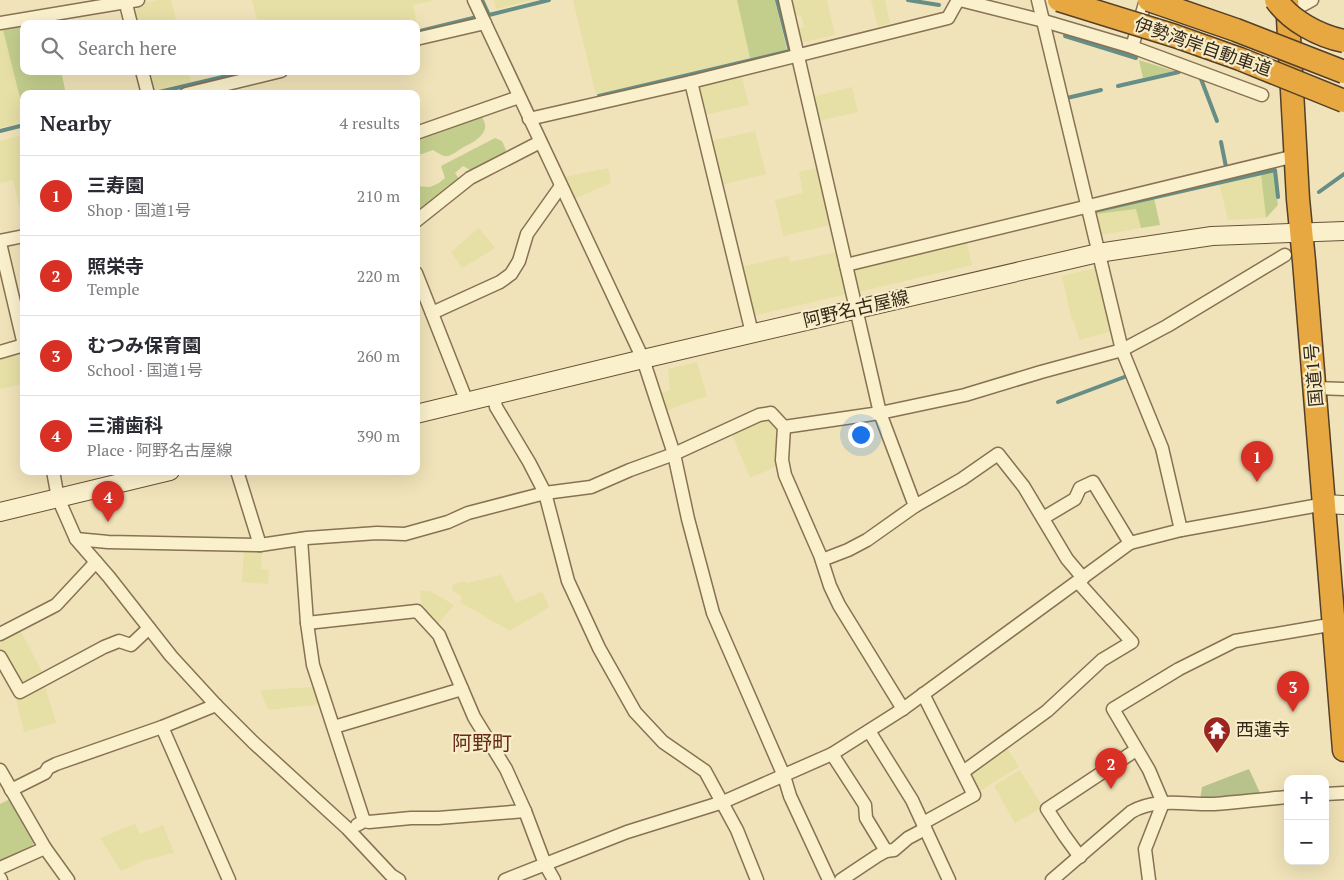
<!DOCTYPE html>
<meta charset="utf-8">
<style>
body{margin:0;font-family:"PT Serif","Noto Sans JP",serif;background:#f2f2f3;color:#2b2b33}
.controls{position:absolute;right:15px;bottom:15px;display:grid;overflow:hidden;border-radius:10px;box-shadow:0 5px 20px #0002}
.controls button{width:45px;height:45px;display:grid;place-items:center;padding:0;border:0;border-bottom:1px solid #e1e1e2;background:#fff;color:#2b2b33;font:25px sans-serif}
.you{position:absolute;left:860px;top:434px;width:18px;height:18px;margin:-12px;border:4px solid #fff;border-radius:50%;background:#1a73e8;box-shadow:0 0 0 8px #1a73e833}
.badge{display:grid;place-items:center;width:32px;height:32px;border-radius:50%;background:#d93025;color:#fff;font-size:16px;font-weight:700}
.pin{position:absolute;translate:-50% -41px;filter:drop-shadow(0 1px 2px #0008)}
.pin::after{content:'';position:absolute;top:26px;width:18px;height:15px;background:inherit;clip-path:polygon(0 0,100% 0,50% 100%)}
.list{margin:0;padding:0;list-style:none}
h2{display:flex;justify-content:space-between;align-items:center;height:65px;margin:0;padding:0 20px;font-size:21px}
h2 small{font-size:16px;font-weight:400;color:#7c7c81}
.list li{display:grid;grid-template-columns:32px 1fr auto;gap:15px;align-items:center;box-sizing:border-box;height:80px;padding:0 20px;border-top:1px solid #e1e1e2}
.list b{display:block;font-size:19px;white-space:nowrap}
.list p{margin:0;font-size:16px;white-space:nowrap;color:#7c7c81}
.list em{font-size:16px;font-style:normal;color:#7c7c81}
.icon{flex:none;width:28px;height:28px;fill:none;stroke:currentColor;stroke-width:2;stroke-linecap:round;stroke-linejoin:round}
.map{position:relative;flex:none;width:1344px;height:880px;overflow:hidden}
.search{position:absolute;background:#fff;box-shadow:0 5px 20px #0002;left:20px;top:20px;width:400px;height:55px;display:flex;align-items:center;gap:12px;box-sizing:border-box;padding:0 18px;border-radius:10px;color:#7c7c81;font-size:19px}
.panel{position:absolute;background:#fff;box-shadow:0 5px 20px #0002;left:20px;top:90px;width:400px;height:385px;border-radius:10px}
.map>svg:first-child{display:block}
.farmland{fill:#e6dfa6}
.green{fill:#c3ce8d}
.cemetery{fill:#b8c28d}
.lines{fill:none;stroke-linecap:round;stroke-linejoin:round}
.stream{stroke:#668d86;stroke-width:4}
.street-casing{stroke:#877253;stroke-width:15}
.secondary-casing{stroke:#685236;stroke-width:20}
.highway-casing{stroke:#543f28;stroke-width:25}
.street{stroke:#fbf0cc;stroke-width:12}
.secondary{stroke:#fbf0cc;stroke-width:18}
.highway{stroke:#e8a841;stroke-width:22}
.highway-bridge-casing{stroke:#543f28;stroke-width:25;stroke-linecap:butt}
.highway-bridge{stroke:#e8a841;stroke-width:22}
.labels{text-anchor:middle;stroke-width:4.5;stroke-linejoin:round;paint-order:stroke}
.street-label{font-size:18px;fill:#352819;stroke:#f7edc8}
.poi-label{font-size:18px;fill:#352819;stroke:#f7edc8;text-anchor:start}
.quarter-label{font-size:20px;fill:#642b16;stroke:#f7edc8}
</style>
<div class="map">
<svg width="1344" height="880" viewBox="0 0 1344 880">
<rect width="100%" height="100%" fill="#f0e3b9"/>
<g class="farmland">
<polygon points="159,0 171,0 177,24 135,24 133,15 142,3"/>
<polygon points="252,0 435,0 413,5 418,29 416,29 416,24 258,24"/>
<polygon points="494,0 533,0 496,9"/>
<polygon points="573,0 737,0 750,58 596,95"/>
<polygon points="788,0 827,0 835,35 799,43 795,29 804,27 801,15 792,16"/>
<polygon points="871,0 885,0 890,23 878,27"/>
<polygon points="0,30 3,30 24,114 24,122 0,128"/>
<polygon points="147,71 188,71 191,83 152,92"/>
<polygon points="741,73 749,105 704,115 698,89 702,82"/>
<polygon points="852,87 858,112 818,121 812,97"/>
<polygon points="755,131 766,174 721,185 711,141"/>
<polygon points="24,135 24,226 13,180 0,183 0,141"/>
<polygon points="608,168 611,183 571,200 564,177"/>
<polygon points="817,168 830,225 783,236 775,200 803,193 799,172"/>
<polygon points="1261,174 1266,218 1228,220 1219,183"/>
<polygon points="1136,209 1141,228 1102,235 1097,214"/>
<polygon points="479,228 495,248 462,268 451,252"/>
<polygon points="966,240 972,265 858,292 853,270"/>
<polygon points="837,252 847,294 752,316 741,267 788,256 790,262"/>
<polygon points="1096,268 1110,332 1079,340 1074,320 1072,321 1062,276"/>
<polygon points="17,353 22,356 24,365 24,384 0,389 0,357"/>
<polygon points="697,362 707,396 665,411 659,394 670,390 668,369"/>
<polygon points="760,418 776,426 778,432 777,466 750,478 731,432"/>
<polygon points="244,548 262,549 261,569 269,570 268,584 242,582"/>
<polygon points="501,575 516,603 542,592 549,607 510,631 460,602 462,597 452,590 453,584 466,581 467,583"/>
<polygon points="420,591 430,591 454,605 436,626 422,608"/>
<polygon points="19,628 43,673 24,683 17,681 0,648 1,638"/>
<polygon points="44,683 56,723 24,732 16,699"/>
<polygon points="314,687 321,704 269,710 263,698 261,690"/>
<polygon points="1005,745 1019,767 976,793 966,772"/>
<polygon points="1020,770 1043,807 1015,823 994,786"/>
<polygon points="135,824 140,834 163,825 174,853 145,860 121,871 100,838"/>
</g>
<g class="green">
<polygon points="737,0 775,0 787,50 750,58"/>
<polygon points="24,26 24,71 61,71 66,94 24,94 24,114 3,30"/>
<polygon points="1139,60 1174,71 1143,78"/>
<path d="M481,116C494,132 474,142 462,148C458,150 453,155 448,156C443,157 438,153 433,150L416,156V140Z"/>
<polygon points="495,138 502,141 506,150 504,153 472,171 463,166 455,173 459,179 416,213 416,186 430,187 439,183 445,178 441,166"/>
<polygon points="1274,171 1278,205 1266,218 1261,174"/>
<polygon points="1154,198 1160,225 1141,228 1136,209 1097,214 1096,212"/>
<polygon points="10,799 35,842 31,847 0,861 0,804"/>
</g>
<polygon class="cemetery" points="1249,769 1261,795 1200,800 1202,787"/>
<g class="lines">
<g class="stream">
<polyline points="482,0 489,15 549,0"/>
<polyline points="908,0 939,5"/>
<polyline points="416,32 473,18"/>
<polyline points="1065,36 1136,58"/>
<polyline points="1201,79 1217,121"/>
<polyline points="1118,86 1179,72"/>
<polyline points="155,93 248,71"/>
<polyline points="599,96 790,51 777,0"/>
<polyline points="1067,98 1101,90"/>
<polyline points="0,131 24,125"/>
<polyline points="1221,142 1226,167"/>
<polyline points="1319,192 1344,174"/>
<polyline points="1094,211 1275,170 1278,197"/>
<polyline points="1058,402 1127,376"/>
</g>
<g class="street-casing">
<g id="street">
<polyline points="125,0 131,24"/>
<polyline points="474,0 643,359 674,454 688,519 713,613 784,776 790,796 829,880"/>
<polyline points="785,0 880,413 915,506 962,479 998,454 1024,487 1067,559 1083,578"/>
<polyline points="960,0 1044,21 1132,47 1262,95"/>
<polyline points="1038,0 1122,350 1162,448 1181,530"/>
<polyline points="1283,4 1301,6 1312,0"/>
<polyline points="0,23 138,0"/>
<polyline points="416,39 485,23"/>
<polyline points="1132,47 1146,0"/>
<polyline points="142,71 148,94"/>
<polyline points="691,82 752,333"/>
<polyline points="186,94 281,71"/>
<polyline points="529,119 691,82 948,18 958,0"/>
<polyline points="416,133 519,97"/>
<polyline points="416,221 470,178 540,142"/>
<polyline points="0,241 24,236"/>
<polyline points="0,243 24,345"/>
<polyline points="846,265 1295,156"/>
<polyline points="416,273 467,402"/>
<polyline points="432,313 500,282 511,274 519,261 527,234 561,186"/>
<polyline points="0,352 24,345"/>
<polyline points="1315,388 1344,389"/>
<polyline points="494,396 496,407 529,462 545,493 568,581 599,648 635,712 663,742 705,771 737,830 757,880"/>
<polyline points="784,427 880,413 965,395 1041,372 1122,350 1167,326 1285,255"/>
<polyline points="53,471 58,498 76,539 109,577 171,656 216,705 253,742 347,828 391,875 399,880"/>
<polyline points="237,471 260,545"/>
<polyline points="1043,518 1075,499 1080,488 1093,482 1130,543"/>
<polyline points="76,539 108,542 260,545 307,538 377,533 405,534 448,522 468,513 545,493 591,487 630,470 674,454 759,415 771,413 784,427 782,460 785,475 820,555 830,586 839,605 903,709"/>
<polyline points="301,539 307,623 313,665 364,821"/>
<polyline points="822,560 848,550 867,540 915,506"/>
<polyline points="307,623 417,611 439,635 474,717 506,769 525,811 545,864 554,880"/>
<polyline points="0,634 56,605 96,562"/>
<polyline points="0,657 20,692 104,647 119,641 131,645 149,628"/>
<polyline points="923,694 974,795 923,823"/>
<polyline points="162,727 229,880"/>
<polyline points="334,727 462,689"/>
<polyline points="869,731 912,800 949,880"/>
<polyline points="832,754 865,805 866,818 886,851"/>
<polyline points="0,770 45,848 68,880"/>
<polyline points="963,772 1047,711 1102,660 1132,642 1078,582"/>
<polyline points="11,790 45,773 48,768 56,764 162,727 216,705"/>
<polyline points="1325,794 1344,793"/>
<polyline points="357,825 364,821 369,822 411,818 438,818 525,811"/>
<polyline points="1080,857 1064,835 1047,809 1136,750"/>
<polyline points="0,868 45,848"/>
<polyline points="0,878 1,880"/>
<polyline points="505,880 627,832 723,802 832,754 903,709 1130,543 1181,530 1325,504"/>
<polyline points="841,880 877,856 886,851 894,850 908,838 925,829"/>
<path d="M1052,880L1131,812C1156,797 1187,805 1214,804C1239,802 1263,799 1288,797"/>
<polyline points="1149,880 1145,849 1163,803 1149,770 1113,709 1179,669 1235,641 1335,624"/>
</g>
</g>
<g class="secondary-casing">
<g id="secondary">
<polyline points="416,414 643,359 1098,253 1212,236 1344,231"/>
<polyline points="1325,504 1344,505"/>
<polyline points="0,512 170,471"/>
</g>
</g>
<g class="highway-casing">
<polyline id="highway" points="1287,0 1298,199 1304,261 1344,750"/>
</g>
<use href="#street" class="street"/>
<use href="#secondary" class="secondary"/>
<use href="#highway" class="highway"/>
<g class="highway-bridge-casing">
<g id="highway-bridge">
<polyline points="1059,0 1175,36 1240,59 1344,101"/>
<polyline points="1149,0 1236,30 1344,72"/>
<path d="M1276,0C1291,21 1319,36 1344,41"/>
</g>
</g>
<use href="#highway-bridge" class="highway-bridge"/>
</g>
<defs>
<g id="temple-pin" transform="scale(1.4375)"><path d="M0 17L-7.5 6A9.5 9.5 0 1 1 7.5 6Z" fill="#9a261f" stroke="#f7edc8"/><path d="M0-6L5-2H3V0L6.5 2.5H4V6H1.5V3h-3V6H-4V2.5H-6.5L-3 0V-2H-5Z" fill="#fff"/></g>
</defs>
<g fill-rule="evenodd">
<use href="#temple-pin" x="1217" y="730"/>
</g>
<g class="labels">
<g class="street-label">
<text transform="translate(1203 47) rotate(19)" y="6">伊勢湾岸自動車道</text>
<text transform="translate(856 309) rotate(-13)" y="6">阿野名古屋線</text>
<text transform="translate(1314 375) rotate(-95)" y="6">国道1号</text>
</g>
<g class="poi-label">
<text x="1236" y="736">西蓮寺</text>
</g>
<g class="quarter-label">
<text x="482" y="750">阿野町</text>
</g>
</g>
</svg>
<div class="controls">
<button>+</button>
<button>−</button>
</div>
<div class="you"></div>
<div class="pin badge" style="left:1257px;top:482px">1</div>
<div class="pin badge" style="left:1111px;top:789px">2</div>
<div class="pin badge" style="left:1293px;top:712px">3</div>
<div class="pin badge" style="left:108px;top:522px">4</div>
<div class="search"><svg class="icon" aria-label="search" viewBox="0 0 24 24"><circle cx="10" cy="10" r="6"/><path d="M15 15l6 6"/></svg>Search here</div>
<section class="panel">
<h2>Nearby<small>4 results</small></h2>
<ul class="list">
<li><span class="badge">1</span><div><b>三寿園</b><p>Shop · 国道1号</p></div><em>210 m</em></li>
<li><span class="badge">2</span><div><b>照栄寺</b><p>Temple</p></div><em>220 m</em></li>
<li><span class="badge">3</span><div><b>むつみ保育園</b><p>School · 国道1号</p></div><em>260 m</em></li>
<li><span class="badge">4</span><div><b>三浦歯科</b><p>Place · 阿野名古屋線</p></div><em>390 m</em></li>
</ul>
</section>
</div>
